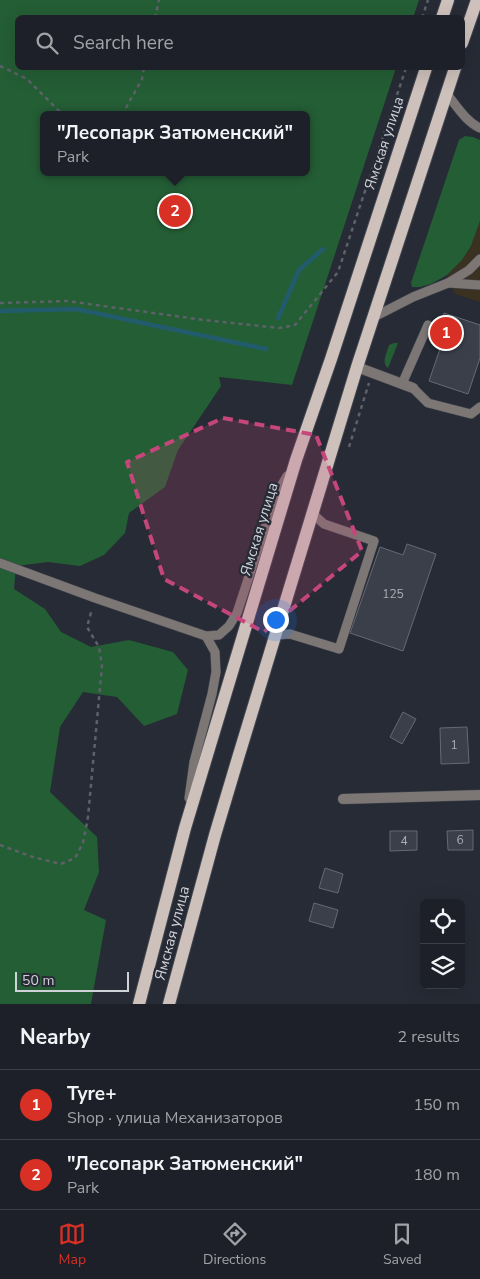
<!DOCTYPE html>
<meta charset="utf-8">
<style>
body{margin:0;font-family:"Nunito Sans",sans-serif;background:#2a2d34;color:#f1f3f6}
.controls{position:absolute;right:15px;bottom:15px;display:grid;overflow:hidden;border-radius:8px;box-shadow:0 5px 20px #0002}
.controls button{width:45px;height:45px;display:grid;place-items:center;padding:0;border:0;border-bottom:1px solid #3b3e45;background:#1d2028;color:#f1f3f6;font:25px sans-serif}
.scale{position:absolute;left:15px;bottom:12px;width:114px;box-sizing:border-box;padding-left:5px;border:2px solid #cfd2d8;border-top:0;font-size:14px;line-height:18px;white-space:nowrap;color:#cfd2d8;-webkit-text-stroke:4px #272b35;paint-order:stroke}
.you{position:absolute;left:275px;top:619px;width:18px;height:18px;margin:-12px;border:4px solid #fff;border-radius:50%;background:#1a73e8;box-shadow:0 0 0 8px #1a73e833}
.badge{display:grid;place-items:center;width:32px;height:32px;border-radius:50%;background:#d93025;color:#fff;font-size:16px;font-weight:700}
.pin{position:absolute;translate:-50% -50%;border:2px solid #fff;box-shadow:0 1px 5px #0006}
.popup{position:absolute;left:40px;top:111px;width:270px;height:65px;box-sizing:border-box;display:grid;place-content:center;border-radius:8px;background:#1d2028;filter:drop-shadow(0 1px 4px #0005);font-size:16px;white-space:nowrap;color:#a0a3a8}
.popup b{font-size:19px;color:#f1f3f6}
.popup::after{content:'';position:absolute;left:50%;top:100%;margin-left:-10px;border:10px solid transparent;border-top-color:#1d2028}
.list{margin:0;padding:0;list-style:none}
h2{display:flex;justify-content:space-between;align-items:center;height:65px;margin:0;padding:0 20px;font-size:21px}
h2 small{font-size:16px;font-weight:400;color:#a0a3a8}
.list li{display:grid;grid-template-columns:32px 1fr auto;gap:15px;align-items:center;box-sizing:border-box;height:70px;padding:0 20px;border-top:1px solid #3b3e45}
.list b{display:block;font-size:19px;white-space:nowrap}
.list p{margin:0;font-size:16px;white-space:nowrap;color:#a0a3a8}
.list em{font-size:16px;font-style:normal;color:#a0a3a8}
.icon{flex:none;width:28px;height:28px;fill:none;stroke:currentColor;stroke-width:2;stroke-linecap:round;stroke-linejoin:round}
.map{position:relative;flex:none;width:480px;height:1004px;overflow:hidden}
.search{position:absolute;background:#1d2028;box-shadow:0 5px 20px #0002;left:15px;right:15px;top:15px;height:55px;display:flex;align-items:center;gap:12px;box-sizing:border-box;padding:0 18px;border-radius:8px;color:#a0a3a8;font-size:19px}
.sheet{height:205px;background:#1d2028}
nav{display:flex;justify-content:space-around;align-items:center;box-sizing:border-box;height:70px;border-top:1px solid #3b3e45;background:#1d2028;font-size:14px;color:#a0a3a8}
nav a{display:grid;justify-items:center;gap:2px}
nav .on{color:#d93025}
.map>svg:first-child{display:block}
.industrial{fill:#3a3121}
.green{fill:#245e35;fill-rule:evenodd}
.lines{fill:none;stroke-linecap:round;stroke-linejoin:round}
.stream{stroke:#225c6c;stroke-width:4.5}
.building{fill:#3b3f49;stroke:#656975}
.service-casing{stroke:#42464f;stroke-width:10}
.minor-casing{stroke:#42464f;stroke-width:11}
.primary-casing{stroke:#42464f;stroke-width:14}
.path{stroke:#5e616a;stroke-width:2.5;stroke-dasharray:4 4;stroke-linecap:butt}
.service{stroke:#7c7674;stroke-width:9}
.minor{stroke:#7c7674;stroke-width:10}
.primary{stroke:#cec1bc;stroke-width:12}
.marked{fill:#c5467a;fill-opacity:0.2;stroke:#c5467a;stroke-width:4;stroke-dasharray:10 6;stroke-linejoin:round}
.labels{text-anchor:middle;stroke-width:4.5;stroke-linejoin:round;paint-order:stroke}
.number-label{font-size:12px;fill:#aaadb4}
.street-label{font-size:15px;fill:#cfd2d8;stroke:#272b35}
</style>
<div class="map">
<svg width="480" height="1004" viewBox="0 0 480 1004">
<rect width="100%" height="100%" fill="#272b35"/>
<polygon class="industrial" points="480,221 480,302 455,294 447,275 462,260 471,246"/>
<g class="green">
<path d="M0,0H419L413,18H18V68H396L292,385L219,377L221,386L178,450L165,487L129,513L125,533L104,555L80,566L48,562L16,566L14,589L45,609L61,632L91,647L129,640L173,652L188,670L177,714L144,726L117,697L83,692L60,727L50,792L97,837L99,872L84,910L106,920L91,1004H0ZM44,115H306V172H44Z"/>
<polygon points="465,136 473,137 480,140 480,221 471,246 462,260 447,275 431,284 420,287 412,287 411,283 459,140"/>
<path d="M394,343H398L388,368C381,362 387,353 389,345Z"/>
</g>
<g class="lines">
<g class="stream">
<polyline points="0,311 76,309 266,349"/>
<polyline points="278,318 299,270 323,249"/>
</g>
</g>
<g class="building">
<polygon points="444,313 480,325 480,358 468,394 429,381 442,343 435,341"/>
<polygon points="407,544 436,554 403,651 350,633 380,547 403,555"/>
<polygon points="403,712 416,719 402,744 390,737"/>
<polygon points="467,727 469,763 441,764 440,728"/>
<polygon points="473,830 473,850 448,850 447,831"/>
<polygon points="390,831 417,831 417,850 390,851"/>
<polygon points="325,868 343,874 338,893 319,888"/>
<polygon points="314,903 338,910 333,928 309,921"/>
</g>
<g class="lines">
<g class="service-casing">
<g id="service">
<path d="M446,93C456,105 466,122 480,128"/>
<polyline points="448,283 480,285"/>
<polyline points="374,317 413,297 448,283 469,270 480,259"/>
<polyline points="402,384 428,325"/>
<polyline points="413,388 428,403 471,414 480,407"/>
<polyline points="0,563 95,598 206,636 219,635 229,626 237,613 275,497 287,476"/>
<polyline points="276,635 290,634 339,649 374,541 324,524 313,514"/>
<polyline points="189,798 194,762 212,694 216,672 215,652 206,636"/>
</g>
</g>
<g class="minor-casing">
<g id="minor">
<polyline points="357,367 413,388"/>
<polyline points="343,799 480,795"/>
</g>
</g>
<g class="primary-casing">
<g id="primary">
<polyline points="442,18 448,0"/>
<polyline points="462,43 477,0"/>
<polyline points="139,1004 185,828 296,460 331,359 426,68"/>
<polyline points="169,1004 215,835 238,758 357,367 455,68"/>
</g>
</g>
<g class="path">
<polyline points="155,18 159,0"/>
<polyline points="422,18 428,0"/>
<polyline points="0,66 27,79 58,110 70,115"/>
<polyline points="122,115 142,79 144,68"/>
<polyline points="0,303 67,301 204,320 279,328 295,325 338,272 406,68"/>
<polyline points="349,447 369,383"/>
<polyline points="0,845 33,857 61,864 75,858 83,843 88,817 102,666 99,647 87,627 92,609"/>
</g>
<use href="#service" class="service"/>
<use href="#minor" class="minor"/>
<use href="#primary" class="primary"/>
</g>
<path class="marked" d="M223,418L316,435L362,551L264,632L164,579L127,462Z"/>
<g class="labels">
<g class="number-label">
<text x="393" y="598">125</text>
<text x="454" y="749">1</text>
<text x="460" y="844">6</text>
<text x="404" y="845">4</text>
</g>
<g class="street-label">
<text transform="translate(384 143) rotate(-72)" y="5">Ямская улица</text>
<text transform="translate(259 529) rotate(-73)" y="5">Ямская улица</text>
<text transform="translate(172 933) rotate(-75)" y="5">Ямская улица</text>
</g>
</g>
</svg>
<div class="controls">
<button><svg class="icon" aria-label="locate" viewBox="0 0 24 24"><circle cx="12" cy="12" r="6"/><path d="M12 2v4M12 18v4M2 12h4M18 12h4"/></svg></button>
<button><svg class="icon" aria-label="layers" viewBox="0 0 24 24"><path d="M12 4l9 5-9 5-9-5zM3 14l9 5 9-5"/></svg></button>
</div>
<div class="scale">50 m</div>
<div class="you"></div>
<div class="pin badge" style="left:446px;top:333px">1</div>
<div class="pin badge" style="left:175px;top:211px">2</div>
<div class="popup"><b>&quot;Лесопарк Затюменский&quot;</b>Park</div>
<div class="search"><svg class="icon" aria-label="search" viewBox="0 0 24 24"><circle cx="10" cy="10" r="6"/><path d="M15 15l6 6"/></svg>Search here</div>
</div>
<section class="sheet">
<h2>Nearby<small>2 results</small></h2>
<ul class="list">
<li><span class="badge">1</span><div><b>Tyre+</b><p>Shop · улица Механизаторов</p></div><em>150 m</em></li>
<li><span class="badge">2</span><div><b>&quot;Лесопарк Затюменский&quot;</b><p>Park</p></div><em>180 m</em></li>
</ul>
</section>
<nav>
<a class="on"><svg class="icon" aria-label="map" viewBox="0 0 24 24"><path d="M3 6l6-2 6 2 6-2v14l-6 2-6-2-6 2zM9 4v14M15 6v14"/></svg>Map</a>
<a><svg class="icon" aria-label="directions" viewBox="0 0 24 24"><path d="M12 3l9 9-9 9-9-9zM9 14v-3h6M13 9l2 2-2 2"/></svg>Directions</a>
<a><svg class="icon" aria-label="saved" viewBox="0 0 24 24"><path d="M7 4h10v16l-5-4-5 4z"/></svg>Saved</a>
</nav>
